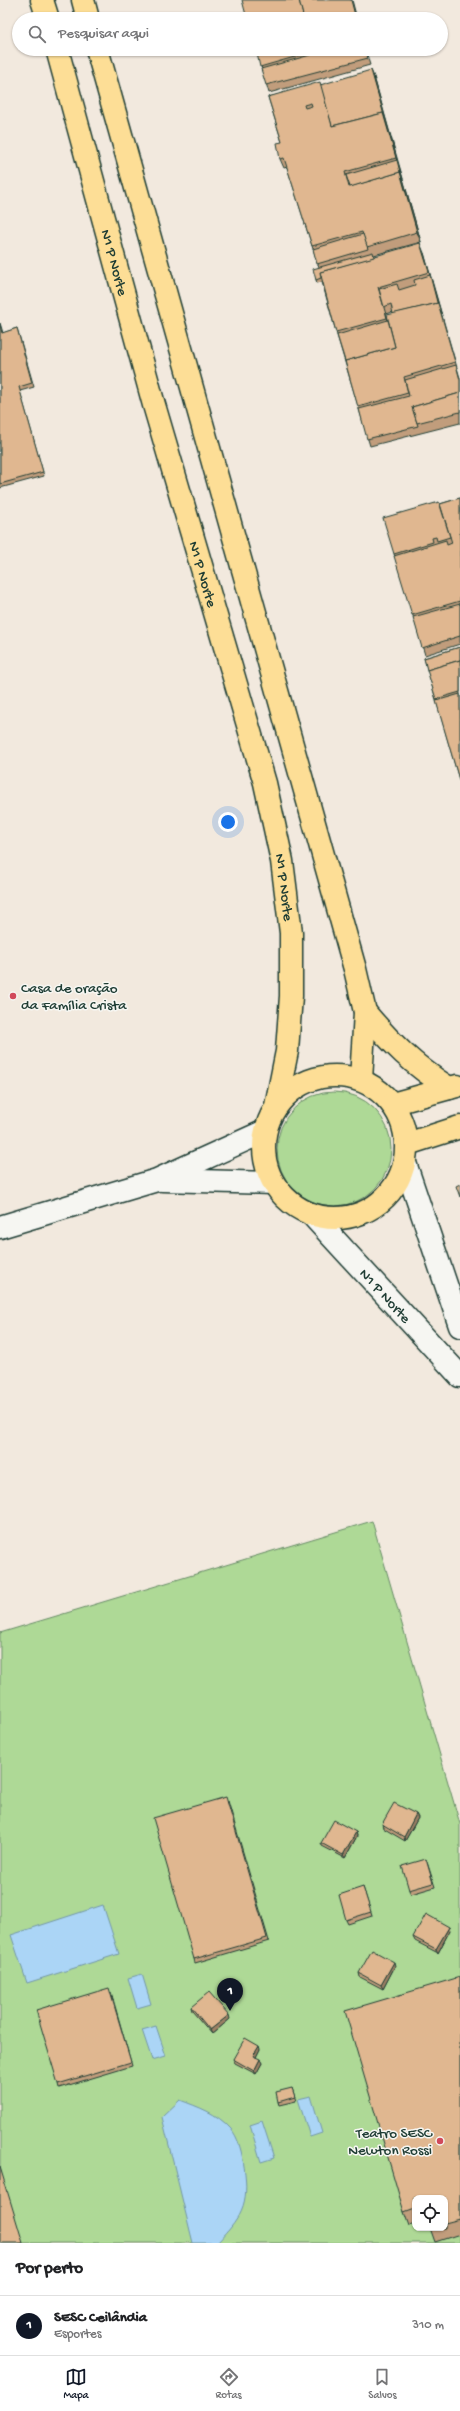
<!DOCTYPE html>
<html lang="pt">
<meta charset="utf-8">
<style>
body{margin:0;font-family:"Gochi Hand",sans-serif;background:#f2f2f2;color:#202124}
.controls{position:absolute;right:12px;bottom:12px;display:grid;overflow:hidden;border-radius:8px;box-shadow:0 1px 3px #0004}
.controls button{width:36px;height:36px;display:grid;place-items:center;padding:0;border:0;border-bottom:1px solid #e0e0e0;background:#fff;color:#202124;font:20px sans-serif}
.you{position:absolute;left:228px;top:822px;width:14px;height:14px;margin:-10px;border:3px solid #fff;border-radius:50%;background:#1a73e8;box-shadow:0 0 0 6px #1a73e833}
.badge{display:grid;place-items:center;width:26px;height:26px;border-radius:50%;background:#111827;color:#fff;font-size:13px;font-weight:700}
.pin{position:absolute;translate:-50% -33px;filter:drop-shadow(0 1px 2px #0008)}
.pin::after{content:'';position:absolute;top:21px;width:14px;height:12px;background:inherit;clip-path:polygon(0 0,100% 0,50% 100%)}
.list{margin:0;padding:0;list-style:none}
h2{display:flex;justify-content:space-between;align-items:center;height:52px;margin:0;padding:0 16px;font-size:17px}
h2 small{font-size:13px;font-weight:400;color:#757577}
.list li{display:grid;grid-template-columns:26px 1fr auto;gap:12px;align-items:center;box-sizing:border-box;height:60px;padding:0 16px;border-top:1px solid #e0e0e0}
.list b{display:block;font-size:15px;white-space:nowrap}
.list p{margin:0;font-size:13px;white-space:nowrap;color:#757577}
.list em{font-size:13px;font-style:normal;color:#757577}
.icon{flex:none;width:22px;height:22px;fill:none;stroke:currentColor;stroke-width:2;stroke-linecap:round;stroke-linejoin:round}
.map{position:relative;flex:none;width:460px;height:2243px;overflow:hidden}
.search{position:absolute;background:#fff;box-shadow:0 1px 3px #0004;left:12px;right:12px;top:12px;height:44px;display:flex;align-items:center;gap:10px;box-sizing:border-box;padding:0 14px;border-radius:22px;color:#757577;font-size:15px}
.sheet{height:112px;background:#fff}
nav{display:flex;justify-content:space-around;align-items:center;box-sizing:border-box;height:56px;border-top:1px solid #e0e0e0;background:#fff;font-size:11px;color:#757577}
nav a{display:grid;justify-items:center;gap:2px}
nav .on{color:#111827}
.map>svg:first-child{display:block}
.green{fill:#aed996;stroke:#668b65;fill-rule:evenodd}
.water{fill:#abd5f6;stroke:#7398a8}
.lines{fill:none;stroke-linecap:round;stroke-linejoin:round}
.minor-casing{stroke:#1f3d34;stroke-width:25}
.major-casing{stroke:#1f3d34;stroke-width:25}
.minor{stroke:#f6f6f2;stroke-width:22}
.major{stroke:#fdde96;stroke-width:22}
.wall{fill:#c19d7c;stroke:#1f3d34;fill-rule:evenodd}
.shaded-wall{fill:#9d8065;stroke:#1f3d34}
.building{fill:#e0b790;stroke:#1f3d34;fill-rule:evenodd}
.poi-dot{fill:#d1495b;stroke:#f6f6f2;stroke-width:1.5}
.labels{text-anchor:middle;stroke-width:3;stroke-linejoin:round;paint-order:stroke}
.street-label{font-size:15px;fill:#1f3d34;stroke:#f6f6f2}
.poi-label{font-size:15px;fill:#1f3d34;stroke:#f6f6f2;text-anchor:start}
</style>
<div class="map">
<svg width="460" height="2243" viewBox="0 0 460 2243">
<rect width="100%" height="100%" fill="#f2e9de"/>
<filter id="ink" filterUnits="userSpaceOnUse"><feTurbulence type="fractalNoise" baseFrequency=".025" numOctaves="2"/><feDisplacementMap in="SourceGraphic" scale="8" xChannelSelector="R" yChannelSelector="G"/><feConvolveMatrix kernelMatrix="1 2 1 2 8 2 1 2 1" color-interpolation-filters="sRGB"/></filter>
<g filter="url(#ink)">
<g class="green">
<circle cx="334" cy="1149" r="57"/>
<path d="M372,1521L460,1824V2243H0V1633ZM415,2198H445V2228H415Z"/>
</g>
<g class="water">
<polygon points="103,1905 119,1954 27,1983 11,1935"/>
<polygon points="142,1974 151,2004 137,2008 128,1978"/>
<polygon points="156,2026 166,2056 152,2060 142,2030"/>
<polygon points="311,2096 322,2133 310,2137 298,2099"/>
<path d="M180,2100C198,2107 217,2113 231,2129C238,2137 241,2150 243,2160C250,2200 245,2214 217,2243H193L162,2117Z"/>
<polygon points="262,2121 274,2158 261,2162 250,2125"/>
</g>
<g class="lines">
<g class="minor-casing">
<g id="minor">
<polyline points="405,1163 460,1326"/>
<polyline points="162,1180 273,1183"/>
<path id="s1" d="M312,1215L460,1376"/>
<polyline points="0,1227 157,1180 265,1131"/>
</g>
</g>
<g class="major-casing">
<g id="major">
<polyline points="42,0 48,19"/>
<polyline points="83,0 88,19"/>
<path id="s2" d="M57,49L154,405L265,783L282,861L291,933V996L287,1051L276,1106"/>
<polyline points="97,49 355,969 365,1012 361,1080"/>
<path d="M365,1012C392,1044 413,1065 449,1088"/>
<circle cx="335" cy="1147" r="71"/>
<polyline points="392,1104 457,1086"/>
<polyline points="407,1144 460,1127"/>
</g>
</g>
<use href="#minor" class="minor"/>
<use href="#major" class="major"/>
</g>
<g class="wall">
<polygon points="256,49 365,49 370,65 269,93"/>
<path d="M374,77L421,242L374,255V257L424,253L460,378V423L370,446L336,332L322,282L317,283L316,280L319,267L313,249L287,167L284,168L280,159L282,142L268,97L320,85ZM393,312V314L391,329L386,314Z"/>
<polygon points="0,323 3,333 17,328 34,387 20,391 44,476 0,488"/>
<polygon points="460,498 460,644 425,655 394,554 440,504"/>
<polygon points="460,647 460,783 424,658"/>
<polygon points="228,1801 269,1941 195,1963 194,1959"/>
<polygon points="416,1814 418,1818 405,1841 383,1828 382,1824"/>
<polygon points="356,1832 357,1836 345,1858 322,1846 321,1843"/>
<polygon points="426,1859 435,1887 411,1894 409,1890"/>
<polygon points="363,1887 372,1916 348,1924 346,1920"/>
<polygon points="450,1930 438,1953 415,1941 413,1937"/>
<polygon points="395,1966 383,1989 360,1977 359,1973"/>
<polygon points="460,1977 460,2234 435,2242 430,2228 445,2228 445,2198 415,2198 415,2224 409,2226 404,2212"/>
<polygon points="111,1992 132,2066 59,2088 58,2084"/>
<polygon points="191,2007 230,2019 212,2034 192,2011"/>
<polygon points="260,2049 256,2057 262,2063 256,2074 235,2063 233,2059"/>
<polygon points="292,2088 296,2101 279,2105 278,2102"/>
</g>
<g class="shaded-wall">
<polygon points="351,0 352,0 357,19 356,19"/>
<polygon points="371,70 374,77 399,167 396,158"/>
<polygon points="397,160 404,182 421,242 417,232"/>
<polygon points="420,243 424,253 432,282 429,272"/>
<polygon points="430,275 432,282 441,313 438,306"/>
<polygon points="416,1814 418,1818 405,1841 404,1837"/>
<polygon points="356,1832 357,1836 345,1858 343,1855"/>
<polygon points="449,1927 450,1930 438,1953 436,1949"/>
<polygon points="394,1962 395,1966 383,1989 381,1985"/>
<polygon points="229,2015 230,2019 212,2034 210,2030"/>
<polygon points="259,2046 260,2049 255,2059 253,2056"/>
<polygon points="260,2059 262,2063 256,2074 254,2071"/>
</g>
<g class="building">
<polygon points="242,0 299,0 304,19 247,19"/>
<polygon points="299,0 351,0 356,19 304,19"/>
<polygon points="256,49 322,49 260,67"/>
<polygon points="331,49 365,49 368,58 266,85 261,69"/>
<polygon points="371,70 384,115 383,113 332,126 320,85"/>
<path d="M320,82L332,126L383,113L396,158L345,172L349,187L400,172L417,232L367,247L362,232L312,246L284,158L280,159L277,143L282,142L268,97ZM311,103L312,106L305,108L304,105Z"/>
<polygon points="397,160 400,172 350,187 346,175"/>
<polygon points="363,234 368,249 317,264 313,249"/>
<polygon points="420,243 429,272 378,287 387,318 336,332 320,272"/>
<polygon points="373,252 374,257 320,272 321,278 316,280 313,269"/>
<polygon points="430,275 438,306 438,303 393,314 391,304 384,307 379,289 397,284 399,290 415,285 414,280"/>
<polygon points="438,303 455,362 404,377 408,393 358,407 345,361 395,347 387,315"/>
<polygon points="388,320 395,347 345,361 337,335"/>
<polygon points="0,324 2,333 17,328 32,383 19,387 43,472 0,484"/>
<polygon points="456,365 460,380 460,393 412,407 418,426 367,439 359,409 409,396 405,380"/>
<polygon points="460,393 460,412 417,423 412,407"/>
<polygon points="460,498 460,601 412,615 394,556 446,540 447,545 452,543 440,504"/>
<polygon points="439,502 450,537 437,541 436,537 432,538 433,542 394,554 383,518"/>
<polygon points="460,604 460,636 422,648 413,617"/>
<polygon points="460,647 460,660 427,670 424,658"/>
<polygon points="460,660 460,692 436,699 427,670"/>
<polygon points="460,694 460,783 436,701"/>
<polygon points="460,1184 460,1197 456,1186"/>
<polygon points="226,1797 267,1938 194,1959 153,1818"/>
<polygon points="394,1803 416,1814 404,1837 382,1824"/>
<polygon points="334,1820 356,1832 343,1855 321,1843"/>
<polygon points="426,1859 433,1883 409,1890 402,1866"/>
<polygon points="363,1887 371,1912 346,1920 339,1895"/>
<polygon points="426,1914 449,1927 436,1949 413,1937"/>
<polygon points="372,1950 394,1962 381,1985 359,1973"/>
<polygon points="460,1977 460,2219 445,2223 445,2198 415,2198 415,2208 404,2212 345,2011"/>
<polygon points="109,1988 131,2062 58,2084 36,2010"/>
<polygon points="209,1992 229,2015 210,2030 191,2007"/>
<polygon points="245,2038 259,2046 253,2056 260,2059 254,2071 233,2059"/>
<polygon points="292,2088 295,2097 278,2102 276,2092"/>
<polygon points="0,2167 23,2243 0,2243"/>
</g>
</g>
<g class="poi-dot">
<circle cx="13" cy="996" r="4"/>
<circle cx="440" cy="2141" r="4"/>
</g>
<g class="labels">
<g class="street-label">
<text dy="5" stroke="none"><textPath href="#s2" startOffset="221">N1 P Norte</textPath></text>
<text dy="5" stroke="none"><textPath href="#s2" startOffset="545">N1 P Norte</textPath></text>
<text dy="5" stroke="none"><textPath href="#s2" startOffset="869">N1 P Norte</textPath></text>
<text dy="5" stroke="none"><textPath href="#s1" startOffset="109">N1 P Norte</textPath></text>
</g>
<g class="poi-label">
<text x="21" y="992">Casa de oração<tspan x="21" dy="17">da Família Crista</tspan></text>
<text x="432" y="2137" text-anchor="end">Teatro SESC<tspan x="432" dy="17">Newton Rossi</tspan></text>
</g>
</g>
</svg>
<div class="controls">
<button><svg class="icon" aria-label="locate" viewBox="0 0 24 24"><circle cx="12" cy="12" r="6"/><path d="M12 2v4M12 18v4M2 12h4M18 12h4"/></svg></button>
</div>
<div class="you"></div>
<div class="pin badge" style="left:230px;top:2011px">1</div>
<div class="search"><svg class="icon" aria-label="search" viewBox="0 0 24 24"><circle cx="10" cy="10" r="6"/><path d="M15 15l6 6"/></svg>Pesquisar aqui</div>
</div>
<section class="sheet">
<h2>Por perto<small></small></h2>
<ul class="list">
<li><span class="badge">1</span><div><b>SESC Ceilândia</b><p>Esportes</p></div><em>310 m</em></li>
</ul>
</section>
<nav>
<a class="on"><svg class="icon" aria-label="map" viewBox="0 0 24 24"><path d="M3 6l6-2 6 2 6-2v14l-6 2-6-2-6 2zM9 4v14M15 6v14"/></svg>Mapa</a>
<a><svg class="icon" aria-label="directions" viewBox="0 0 24 24"><path d="M12 3l9 9-9 9-9-9zM9 14v-3h6M13 9l2 2-2 2"/></svg>Rotas</a>
<a><svg class="icon" aria-label="saved" viewBox="0 0 24 24"><path d="M7 4h10v16l-5-4-5 4z"/></svg>Salvos</a>
</nav>
